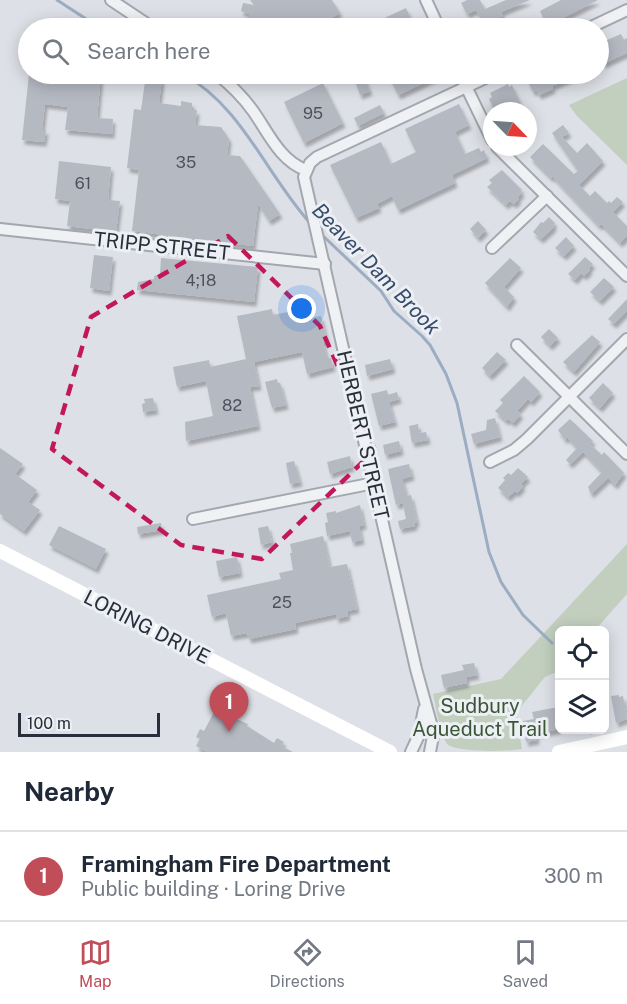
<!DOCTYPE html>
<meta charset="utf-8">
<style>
body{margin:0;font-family:"Public Sans",sans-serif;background:#f2f2f3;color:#1f2937}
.controls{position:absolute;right:18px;bottom:18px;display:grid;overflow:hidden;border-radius:9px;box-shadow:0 3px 15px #0003}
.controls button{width:54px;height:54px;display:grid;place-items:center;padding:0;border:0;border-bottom:2px solid #e0e1e3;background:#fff;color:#1f2937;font:30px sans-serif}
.compass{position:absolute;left:483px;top:102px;width:54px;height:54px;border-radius:50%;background:#fff;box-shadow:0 3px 15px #0003;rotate:115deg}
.scale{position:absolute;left:18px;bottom:15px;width:142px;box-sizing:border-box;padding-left:6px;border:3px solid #282e3b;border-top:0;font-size:16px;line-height:21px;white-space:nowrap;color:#282e3b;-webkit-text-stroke:4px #eceff3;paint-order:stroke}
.you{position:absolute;left:302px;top:309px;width:21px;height:21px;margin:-15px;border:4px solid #fff;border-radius:50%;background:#1a73e8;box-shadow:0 0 0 9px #1a73e833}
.badge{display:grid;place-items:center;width:39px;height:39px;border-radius:50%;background:#c04d58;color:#fff;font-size:20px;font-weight:700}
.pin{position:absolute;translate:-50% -50px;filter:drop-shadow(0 2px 3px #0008)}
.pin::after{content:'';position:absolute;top:32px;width:21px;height:18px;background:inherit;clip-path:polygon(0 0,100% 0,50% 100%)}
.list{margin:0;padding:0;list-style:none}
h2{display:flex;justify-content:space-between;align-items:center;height:78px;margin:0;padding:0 24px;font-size:26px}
h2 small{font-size:20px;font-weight:400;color:#747a83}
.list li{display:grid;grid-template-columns:39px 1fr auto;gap:18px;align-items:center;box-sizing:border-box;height:90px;padding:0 24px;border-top:2px solid #e0e1e3}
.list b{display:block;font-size:22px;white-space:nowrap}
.list p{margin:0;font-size:20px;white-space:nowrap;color:#747a83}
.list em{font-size:20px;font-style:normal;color:#747a83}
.icon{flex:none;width:33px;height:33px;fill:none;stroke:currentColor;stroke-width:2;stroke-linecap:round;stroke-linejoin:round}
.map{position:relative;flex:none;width:627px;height:752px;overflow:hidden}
.search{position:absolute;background:#fff;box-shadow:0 3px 15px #0003;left:18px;right:18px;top:18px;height:66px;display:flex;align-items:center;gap:15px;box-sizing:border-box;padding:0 21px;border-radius:33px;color:#747a83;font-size:22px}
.sheet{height:168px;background:#fff}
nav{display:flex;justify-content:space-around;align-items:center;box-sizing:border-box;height:84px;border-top:2px solid #e0e1e3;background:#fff;font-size:16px;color:#747a83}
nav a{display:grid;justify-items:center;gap:3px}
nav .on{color:#c04d58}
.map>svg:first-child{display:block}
.green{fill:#c2cfbf}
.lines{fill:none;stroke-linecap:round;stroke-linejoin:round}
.stream{stroke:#9cacc2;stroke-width:3}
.building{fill:#b5b9c2;filter:url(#shadow)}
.street-casing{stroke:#a3a7af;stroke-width:14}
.street{stroke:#f0f1f4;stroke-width:10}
.secondary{stroke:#fff;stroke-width:14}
.marked{fill:none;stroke:#c2185b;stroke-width:4.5;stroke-dasharray:12 8;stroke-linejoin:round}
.labels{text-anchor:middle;stroke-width:6;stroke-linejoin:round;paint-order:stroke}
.number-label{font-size:16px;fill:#4b515d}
.street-label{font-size:20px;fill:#282e3b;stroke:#eceff3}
.park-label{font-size:20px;fill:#3b5537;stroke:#eceff3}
.water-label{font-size:21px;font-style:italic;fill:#374b6a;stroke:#eceff3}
</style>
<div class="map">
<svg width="627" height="752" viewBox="0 0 627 752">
<defs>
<filter id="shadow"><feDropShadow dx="2.5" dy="4.5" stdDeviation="1.5" flood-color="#0004"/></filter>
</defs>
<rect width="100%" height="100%" fill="#dde0e6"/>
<g class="green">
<polygon points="627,78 627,165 577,116 569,105"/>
<path d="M627,544V594L595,630H560L559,671L545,677L516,713L522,749C506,752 460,752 448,745C440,735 436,707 433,694L501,679Z"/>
</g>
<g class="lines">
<g class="stream">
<polyline points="57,0 100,28"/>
<path d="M183,74C242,106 267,176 311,224"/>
<polyline points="320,233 381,291 394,311 422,336 430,345 446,374 457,403 489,552 501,582 523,615 552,643"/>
<polyline points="590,730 591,733"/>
</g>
</g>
<g class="building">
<polygon points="250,0 332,0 340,13 314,28 247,28 242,20 251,15 241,11 243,3 254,5"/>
<polygon points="467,0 480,0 485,9 506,0 530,0 501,12 503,16 483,24 476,10 467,14 461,3"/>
<polygon points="561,0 598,0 547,26 540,11"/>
<polygon points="406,8 415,28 363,28"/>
<polygon points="621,34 624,40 627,38 627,53 603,64 601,59 598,61 598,42 604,40 605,41"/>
<polygon points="29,74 101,74 97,118 113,119 112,134 65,130 68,107 45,104 42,130 46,130 44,142 22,140"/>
<polygon points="353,74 363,74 370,91 360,95"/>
<polygon points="388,74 443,74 398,95"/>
<polygon points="539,74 581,74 552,86 553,89 539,95 536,90 533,92 527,79"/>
<polygon points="146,75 162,79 159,103 181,106 181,101 192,103 192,110 197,110 195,125 221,127 229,139 227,155 240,156 280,214 269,221 258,204 253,246 132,231 139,170 127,168 134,109 141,110"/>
<polygon points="323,83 343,123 304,143 284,102"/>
<polygon points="508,84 509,87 512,85 524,111 495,111 489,99 492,97 490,93"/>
<polygon points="459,104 469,125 455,132 465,154 479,148 481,152 484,150 487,158 452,175 455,183 398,210 392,196 377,204 379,208 356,218 330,165 381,142 391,164 416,152 405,129"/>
<polygon points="380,105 384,113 358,126 354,118"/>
<polygon points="563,125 569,133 562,137 577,153 587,143 603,161 579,185 590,196 595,191 607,203 609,201 611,203 617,197 623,202 613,212 627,226 627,236 620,243 601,224 599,226 552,176 551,178 530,157 543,144 574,174 578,171 552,133"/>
<polygon points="59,161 111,167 108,200 120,201 116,232 67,226 70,201 55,199"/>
<polygon points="502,170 522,190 520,191 522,193 517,198 519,199 514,204 510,201 506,205 487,187 492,183 489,180"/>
<polygon points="549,217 555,223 553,225 554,227 541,239 533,232 541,222 543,223"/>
<polygon points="478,221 486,230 478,238 470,229"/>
<polygon points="566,237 574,246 564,256 555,248"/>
<polygon points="94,255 113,257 109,291 90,288"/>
<polygon points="585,257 593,264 589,268 590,270 584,276 581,273 575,280 568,274"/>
<polygon points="161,258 258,267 254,302 137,290 138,282 154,279 154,276 160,274"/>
<polygon points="510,258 521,268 504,287 514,297 507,307 485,283"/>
<polygon points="604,278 614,287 600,301 590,292"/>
<polygon points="627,299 627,311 614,324 608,319"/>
<polygon points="272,309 273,315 288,312 289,316 297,314 298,320 321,316 327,341 323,342 327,358 331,358 333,367 307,374 302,352 254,362 259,386 250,387 258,426 186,441 185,422 213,416 206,381 177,387 173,367 209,360 210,367 246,359 237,316"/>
<polygon points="549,329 558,338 550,346 541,337"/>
<polygon points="592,335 600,342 574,372 563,362"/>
<polygon points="497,352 506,360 490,376 482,368"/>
<polygon points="390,359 393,369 367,376 365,365"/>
<polygon points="524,376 540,392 531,402 528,399 517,411 521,414 513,423 508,419 506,421 495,411 503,403 500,400"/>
<polygon points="277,379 278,383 280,383 286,405 272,408 265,382"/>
<polygon points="603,383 613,393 600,408 589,398"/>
<polygon points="387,390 388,395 397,392 399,399 389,402 395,422 379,426 371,394"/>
<polygon points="153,398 156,410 143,412 142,404 145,403 144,399"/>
<polygon points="495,418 500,437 474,444 471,434 486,430 487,420"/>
<polygon points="570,419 593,441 590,444 602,455 604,452 624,473 615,485 608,478 591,494 588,487 602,472 583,452 570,464 566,460 577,448 567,437 565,440 558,430"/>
<polygon points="418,424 419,433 426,432 428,440 412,443 409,426"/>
<polygon points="399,441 401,451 385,455 383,445"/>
<polygon points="0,448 23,464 15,474 37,490 28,502 40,510 24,531 0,514"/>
<polygon points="350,456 352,467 330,474 327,462"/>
<polygon points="294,461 300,482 290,484 286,463"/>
<polygon points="409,464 412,476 402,479 407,496 411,495 417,522 414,523 415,526 400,529 398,521 406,519 403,503 396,505 388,469"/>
<polygon points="518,468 528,477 521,484 523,486 517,493 515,491 508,497 498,488 505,480 503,478 508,473 511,475"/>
<polygon points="360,505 364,525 359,526 362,540 352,542 350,531 327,536 325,523 328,522 326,513 336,511 336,513"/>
<polygon points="161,523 162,530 138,534 137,527"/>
<polygon points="59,526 106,549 96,569 49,545"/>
<polygon points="268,526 272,542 261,545 258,528"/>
<polygon points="323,536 330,567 347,564 357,609 347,611 348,616 336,619 336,614 295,623 296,629 249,639 247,633 231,636 226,613 212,617 207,595 281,579 279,573 293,570 290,553 292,553 290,544"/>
<polygon points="237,557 240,573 219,577 216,561"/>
<polygon points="474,663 477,675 466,677 467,683 444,688 441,675 464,670 462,665"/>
<polygon points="619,695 619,697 623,696 627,719 616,723 611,696"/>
<polygon points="558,707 560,729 536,734 537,740 526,742 523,721 534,719 532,712"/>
<polygon points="215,710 248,724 247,726 274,743 277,738 284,742 281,746 293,752 207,752 196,746 200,739 196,737 200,729 204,731"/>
</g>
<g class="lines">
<g class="street-casing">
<g id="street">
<polyline points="111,0 153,28"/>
<polyline points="426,0 439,28"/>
<polyline points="589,28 627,10"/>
<path d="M217,74C231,85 243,97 253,111C268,132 280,161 306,170"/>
<polyline points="460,74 492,140"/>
<polyline points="497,147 627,276"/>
<polyline points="0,229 325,264"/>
<polyline points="492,248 547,196"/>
<polyline points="517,345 627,454"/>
<polyline points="490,462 514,450 527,439 627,339"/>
<polyline points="193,519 374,483"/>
<polyline points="411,752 419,735 424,709"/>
<polyline points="430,752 433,736 432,727 416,669 304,177 310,163 317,157 494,74"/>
</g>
</g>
<use href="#street" class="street"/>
<g class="secondary">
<polyline points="0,551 390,752"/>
<polyline points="559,752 627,737"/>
</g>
</g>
<path class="marked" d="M228,236L320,326L375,450L262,559L181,545L52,449L91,317Z"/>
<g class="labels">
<g class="number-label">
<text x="313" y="119">95</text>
<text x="186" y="168">35</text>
<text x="83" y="189">61</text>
<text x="201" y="286">4;18</text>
<text x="232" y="411">82</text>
<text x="282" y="608">25</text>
</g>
<g class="street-label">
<text transform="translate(162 246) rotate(6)" y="7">TRIPP STREET</text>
<text transform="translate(363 435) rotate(77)" y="7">HERBERT STREET</text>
<text transform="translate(147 627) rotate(27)" y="7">LORING DRIVE</text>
</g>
<g class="park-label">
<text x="480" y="713">Sudbury<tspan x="480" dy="23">Aqueduct Trail</tspan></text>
</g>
<g class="water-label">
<text transform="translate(376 269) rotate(46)" y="7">Beaver Dam Brook</text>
</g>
</g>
</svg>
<div class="controls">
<button><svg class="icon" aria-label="locate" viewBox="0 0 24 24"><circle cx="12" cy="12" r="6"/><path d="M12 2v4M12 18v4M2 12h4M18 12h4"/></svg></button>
<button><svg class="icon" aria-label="layers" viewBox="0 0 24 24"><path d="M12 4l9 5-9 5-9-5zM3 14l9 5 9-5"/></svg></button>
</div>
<svg class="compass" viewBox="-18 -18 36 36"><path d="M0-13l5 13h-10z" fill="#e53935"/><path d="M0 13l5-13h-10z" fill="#747a83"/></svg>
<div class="scale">100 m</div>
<div class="you"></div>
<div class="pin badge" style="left:229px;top:732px">1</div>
<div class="search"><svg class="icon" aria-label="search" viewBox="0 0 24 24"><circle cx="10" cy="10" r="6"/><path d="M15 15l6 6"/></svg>Search here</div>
</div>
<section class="sheet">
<h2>Nearby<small></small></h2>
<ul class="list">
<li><span class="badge">1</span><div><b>Framingham Fire Department</b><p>Public building · Loring Drive</p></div><em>300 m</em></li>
</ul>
</section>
<nav>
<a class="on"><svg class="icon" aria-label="map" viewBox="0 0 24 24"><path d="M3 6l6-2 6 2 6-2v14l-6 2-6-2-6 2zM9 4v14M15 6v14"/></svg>Map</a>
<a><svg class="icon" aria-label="directions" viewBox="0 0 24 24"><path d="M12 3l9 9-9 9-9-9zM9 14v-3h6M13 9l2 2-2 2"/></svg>Directions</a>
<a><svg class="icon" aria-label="saved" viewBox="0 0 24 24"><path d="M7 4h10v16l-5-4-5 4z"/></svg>Saved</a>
</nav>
